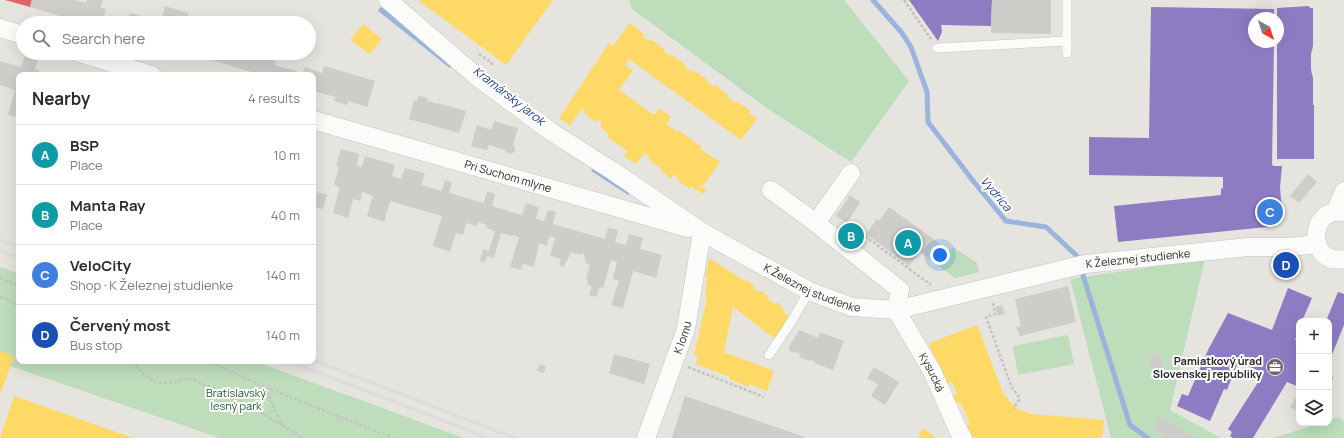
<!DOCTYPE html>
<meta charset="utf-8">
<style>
body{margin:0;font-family:Manrope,sans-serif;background:#f7f7f7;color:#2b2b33}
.controls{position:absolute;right:12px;bottom:12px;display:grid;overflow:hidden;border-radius:8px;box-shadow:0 4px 16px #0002}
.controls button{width:36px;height:36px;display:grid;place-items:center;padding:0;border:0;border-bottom:1px solid #e1e1e2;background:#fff;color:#2b2b33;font:20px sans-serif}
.compass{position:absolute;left:1248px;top:12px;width:36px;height:36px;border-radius:50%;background:#fff;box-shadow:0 4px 16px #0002;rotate:141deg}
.you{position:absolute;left:940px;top:255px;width:14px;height:14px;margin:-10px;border:3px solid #fff;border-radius:50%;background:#1a73e8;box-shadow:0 0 0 6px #1a73e833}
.badge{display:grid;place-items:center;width:26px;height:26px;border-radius:50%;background:#6a6967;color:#fff;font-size:13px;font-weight:700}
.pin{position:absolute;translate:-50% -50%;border:2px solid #fff;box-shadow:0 1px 4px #0006}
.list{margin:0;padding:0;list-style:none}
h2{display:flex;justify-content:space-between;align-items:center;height:52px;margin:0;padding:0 16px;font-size:17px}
h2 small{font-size:13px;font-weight:400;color:#7c7c81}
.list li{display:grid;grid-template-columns:26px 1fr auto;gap:12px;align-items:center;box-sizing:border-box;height:60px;padding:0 16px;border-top:1px solid #e1e1e2}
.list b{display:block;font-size:15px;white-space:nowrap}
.list p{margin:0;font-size:13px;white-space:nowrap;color:#7c7c81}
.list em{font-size:13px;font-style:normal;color:#7c7c81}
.icon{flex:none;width:22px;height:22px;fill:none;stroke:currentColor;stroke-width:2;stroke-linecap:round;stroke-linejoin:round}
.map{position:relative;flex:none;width:1344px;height:438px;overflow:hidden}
.search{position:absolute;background:#fff;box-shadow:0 4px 16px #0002;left:16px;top:16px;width:300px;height:44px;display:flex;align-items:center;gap:10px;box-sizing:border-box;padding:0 14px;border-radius:22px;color:#7c7c81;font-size:15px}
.panel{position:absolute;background:#fff;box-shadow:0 4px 16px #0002;left:16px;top:72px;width:300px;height:292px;border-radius:8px}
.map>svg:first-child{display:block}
.green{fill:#bdddbb}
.homes{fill:#ffd966}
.shops{fill:#e06666}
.offices{fill:#8e7cc3}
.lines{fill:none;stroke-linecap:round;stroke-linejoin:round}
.stream{stroke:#9ab4de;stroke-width:5}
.building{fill:#cecdc9}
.lane-casing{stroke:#c4c3c3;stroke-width:10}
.street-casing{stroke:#c4c3c3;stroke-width:19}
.path{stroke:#c3c3c2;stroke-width:2.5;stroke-dasharray:3 2;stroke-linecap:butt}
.lane{stroke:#fbfbfa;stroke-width:9}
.street{stroke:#fbfbfa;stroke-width:18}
.rail{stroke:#dcdcdd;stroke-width:3}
.labels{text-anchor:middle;stroke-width:4;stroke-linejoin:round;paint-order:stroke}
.street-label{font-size:11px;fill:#272727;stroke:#fff}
.poi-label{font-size:11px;font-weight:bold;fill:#272727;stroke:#fff;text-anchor:end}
.park-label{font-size:11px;fill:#225a2a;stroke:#fff}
.water-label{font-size:12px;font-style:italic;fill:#1d3d86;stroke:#fff}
</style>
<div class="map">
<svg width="1344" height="438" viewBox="0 0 1344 438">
<rect width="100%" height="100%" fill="#e5e4de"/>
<g class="green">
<polygon points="629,0 844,0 909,81 851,162 768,109 632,9"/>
<polygon points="953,247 977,263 979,272 955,278 939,266"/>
<polygon points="1205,259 1170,410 1221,438 1111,438 1070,279"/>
<polygon points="0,267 19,274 19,361 254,361 464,438 220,438 10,366 0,351"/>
<polygon points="1068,335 1074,364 1018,375 1013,346"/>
<polygon points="1340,417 1344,422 1344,438 1273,438 1321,423 1329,423 1329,420"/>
</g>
<g class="homes">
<polygon points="418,0 553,0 506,65"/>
<polygon points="630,23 644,34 642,36 649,41 650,39 665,49 663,51 670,56 671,54 686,65 685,67 692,72 693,70 708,80 707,82 713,87 715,85 729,96 728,98 735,103 736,101 750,110 749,113 757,119 741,140 629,59 625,65 633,70 619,90 654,115 659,108 671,117 666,124 677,132 678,130 702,147 700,149 720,162 704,185 702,184 697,191 692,187 690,189 687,187 677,180 679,178 674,174 671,179 661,171 662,169 648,159 650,157 644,153 636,164 624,156 628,151 607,137 609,134 600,127 602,123 598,120 596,122 583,112 584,110 582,108 570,126 559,118 609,43 613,46"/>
<polygon points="363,24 382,39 370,54 350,40"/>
<polygon points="702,186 706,190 703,194 698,190"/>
<polygon points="709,258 746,282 747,280 755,286 753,288 759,292 761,291 768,296 767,298 774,304 776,302 784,308 782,310 789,316 775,339 733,307 724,352 774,371 767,391 750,384 749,387 729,379 730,377 696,364 698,356 694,355 707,298 705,297 707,277 705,277"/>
<polygon points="977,325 1003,393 1014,406 1022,411 1032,414 1104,420 1102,438 972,438 964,427 970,424 960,402 953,405 950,397 957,394 952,382 945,385 929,343"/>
<polygon points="0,351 14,356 0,395"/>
<polygon points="14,396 116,432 134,438 0,438"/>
<polygon points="923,428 936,438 918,438"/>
</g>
<polygon class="shops" points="5,0 32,0 30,7"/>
<g class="offices">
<polygon points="909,0 992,0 991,26 941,25 942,32 938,41"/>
<polygon points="1309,6 1310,8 1313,8 1313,46 1311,54 1311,70 1313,78 1313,105 1314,105 1314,159 1277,159 1277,8"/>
<polygon points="1151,7 1274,9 1274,18 1254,18 1254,42 1274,42 1272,164 1273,166 1282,166 1280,187 1282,212 1275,212 1276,226 1118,242 1114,206 1221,195 1221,189 1223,188 1223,177 1089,175 1089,137 1149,138"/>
<polygon points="1288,288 1312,298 1302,321 1299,321 1299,330 1295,340 1299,341 1299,387 1287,382 1253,438 1233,438 1230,436 1232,432 1228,429 1264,373 1238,362 1227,390 1224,389 1210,421 1177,406 1182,394 1188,396 1208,350 1228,313 1272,330"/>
<polygon points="1338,292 1344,294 1344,325 1329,362 1329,321 1326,321"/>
<polygon points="1329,376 1333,377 1329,388"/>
</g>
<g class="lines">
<g class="stream">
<polyline points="873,0 902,33 911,47 927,92 928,122 974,182 1006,221 1046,227 1077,256 1130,425 1148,438"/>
<polyline points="381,10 450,65"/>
<polyline points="594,170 628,192"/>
</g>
</g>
<g class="building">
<polygon points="32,0 75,0 86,3 87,0 100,0 103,1 100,8 106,9 102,23 84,23 30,7"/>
<polygon points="992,0 1051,0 1051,34 991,33"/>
<polygon points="165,6 188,13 186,23 127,23 130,13 161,21"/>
<polygon points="189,53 250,53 276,61 274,65 297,71 296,75 261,75"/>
<polygon points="25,56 38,60 35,69 39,70 39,72 46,75 19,75 19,111 17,111 15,117 8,115 15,90 0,85 0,61 21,67"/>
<polygon points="324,66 375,81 367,107 348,101 347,105 334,101 336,97 313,91 313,75 302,75 305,67 322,73"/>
<polygon points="418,96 428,98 427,101 438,104 438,103 466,111 459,133 409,119 414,100 417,101"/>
<polygon points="494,121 518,128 513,145 515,149 514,152 511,154 507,153 505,150 489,145 487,150 471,146 477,125 491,130"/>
<polygon points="341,149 359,154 357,165 362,167 365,156 395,165 392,176 401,179 405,168 425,173 421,185 431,188 442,191 445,180 452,182 449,193 466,198 484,203 487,191 495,194 492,206 518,214 522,215 526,203 539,207 536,219 544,221 548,210 556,212 553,224 570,229 605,239 608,228 618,230 615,242 626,245 629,234 643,238 640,249 662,255 656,278 633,271 623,308 611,305 619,281 613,279 617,262 611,260 603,288 600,287 596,297 589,295 592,286 587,285 588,279 586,279 590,265 586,263 583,252 581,255 571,252 567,261 566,261 564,267 559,265 561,259 550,256 555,238 549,236 547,246 539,243 534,267 523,264 521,270 510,267 519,237 512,235 512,236 501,233 494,258 487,256 485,262 480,261 483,249 489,251 495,231 486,228 487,225 478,222 477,226 466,223 463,235 456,233 450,252 433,246 442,216 390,201 384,222 367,216 373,196 362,192 360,201 353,199 348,218 333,213 340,187 334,185 339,167 336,166"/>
<polygon points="1308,174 1317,182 1299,203 1290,196"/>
<polygon points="317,192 327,195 323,209 313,206"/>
<polygon points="850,195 860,202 847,223 836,216"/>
<polygon points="889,207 950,251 939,266 920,252 909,266 866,234 877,219 879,221"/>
<polygon points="1068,286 1076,322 1020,336 1016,327 1021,326 1015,299"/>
<polygon points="1002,305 1005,314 998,316 995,307"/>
<polygon points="799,330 818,338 820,332 844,341 833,370 814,363 815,362 810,360 810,361 799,357 801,354 794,351 794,353 789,350 789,347"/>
<polygon points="614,354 650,364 644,384 609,373"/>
<polygon points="1161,354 1163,371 1151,371 1149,355"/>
<polygon points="540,364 546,366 544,373 537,371"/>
<polygon points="874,367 899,382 885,405 871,396 878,385 867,378"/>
<polygon points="1298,394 1299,394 1299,412 1290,407"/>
<polygon points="685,396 805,437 805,438 672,438"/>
<polygon points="1160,416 1195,438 1169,438 1153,428"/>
</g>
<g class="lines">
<g class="lane-casing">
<g id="lane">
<polyline points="937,48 1067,41"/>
<polyline points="1067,53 1067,0"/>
<polyline points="769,355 793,319 809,291"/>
</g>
</g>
<g class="street-casing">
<g id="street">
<path id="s1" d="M388,0L476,76L550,131L613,171L702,232L809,291L852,307L896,310L1085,264L1248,247H1291L1317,244"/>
<polyline points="0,28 23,35"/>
<polyline points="79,53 152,75"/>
<path id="s2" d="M313,120L688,228"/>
<path id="s3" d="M851,173L816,223L900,290L896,310L932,371L959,432L963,438"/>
<polyline points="771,190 816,223"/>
<polyline points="1335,212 1344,191"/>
<path d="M1344,212C1307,206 1307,266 1344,259"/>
<path id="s4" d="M646,438L686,329L702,232"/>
</g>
</g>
<g class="path">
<polyline points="904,0 931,39"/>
<polyline points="479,54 492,63 490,66"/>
<polyline points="861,233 931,285"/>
<polyline points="0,278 19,286"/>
<polyline points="0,297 8,299 19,307"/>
<polyline points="993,303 995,314 986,317 1012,388 1018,395 1019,400 1013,409"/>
<polyline points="133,361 140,371 155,382 162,383 177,382 185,379 194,380 226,394 262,413 303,438"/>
<polyline points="207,361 265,387 393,438"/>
<polyline points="688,367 764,397"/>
<polyline points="265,387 282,425"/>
</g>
<use href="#lane" class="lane"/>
<use href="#street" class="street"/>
<g class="rail">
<polyline points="0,240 19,247"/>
<polyline points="0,251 19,258"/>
<polyline points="313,360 515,438"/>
<polyline points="288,361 488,438"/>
</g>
</g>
<defs>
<g id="office-disc" transform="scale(0.9)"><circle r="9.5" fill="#6a6967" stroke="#fff"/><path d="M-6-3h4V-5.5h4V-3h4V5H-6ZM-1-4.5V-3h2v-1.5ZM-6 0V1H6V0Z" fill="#fff"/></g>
</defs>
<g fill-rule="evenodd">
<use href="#office-disc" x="1275" y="367"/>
</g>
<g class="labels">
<g class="street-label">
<text dy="4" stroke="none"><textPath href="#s2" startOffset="203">Pri Suchom mlyne</textPath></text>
<text dy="4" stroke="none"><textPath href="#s1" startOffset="851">K Železnej studienke</textPath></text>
<text dy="4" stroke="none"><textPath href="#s1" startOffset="515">K Železnej studienke</textPath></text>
<text dy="4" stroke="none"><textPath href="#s4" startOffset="107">K lomu</textPath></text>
<text dy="4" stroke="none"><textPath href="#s3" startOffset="261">Kysucká</textPath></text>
</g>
<g class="poi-label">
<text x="1262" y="365">Pamiatkový úrad<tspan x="1262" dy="13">Slovenskej republiky</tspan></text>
</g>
<g class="park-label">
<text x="236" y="397">Bratislavský<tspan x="236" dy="13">lesný park</tspan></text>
</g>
<g class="water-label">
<text transform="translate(509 96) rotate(38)" y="4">Kramársky jarok</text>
<text transform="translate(996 194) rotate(50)" y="4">Vydrica</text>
</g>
</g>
</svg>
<div class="controls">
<button>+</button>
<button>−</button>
<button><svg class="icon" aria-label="layers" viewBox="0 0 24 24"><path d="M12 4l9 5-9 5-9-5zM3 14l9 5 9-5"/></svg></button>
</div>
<svg class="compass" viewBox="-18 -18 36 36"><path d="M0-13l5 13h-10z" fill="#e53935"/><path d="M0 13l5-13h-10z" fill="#7c7c81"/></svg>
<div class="you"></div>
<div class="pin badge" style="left:908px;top:243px;background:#0f9aa8">A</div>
<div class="pin badge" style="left:851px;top:236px;background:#0f9aa8">B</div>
<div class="pin badge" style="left:1270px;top:212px;background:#3f7fe0">C</div>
<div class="pin badge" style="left:1286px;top:265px;background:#1a4fb4">D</div>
<div class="search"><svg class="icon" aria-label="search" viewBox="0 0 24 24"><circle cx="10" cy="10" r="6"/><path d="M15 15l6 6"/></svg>Search here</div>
<section class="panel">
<h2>Nearby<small>4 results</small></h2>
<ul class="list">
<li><span class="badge" style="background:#0f9aa8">A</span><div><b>BSP</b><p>Place</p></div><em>10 m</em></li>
<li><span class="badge" style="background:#0f9aa8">B</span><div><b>Manta Ray</b><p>Place</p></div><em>40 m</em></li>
<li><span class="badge" style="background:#3f7fe0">C</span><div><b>VeloCity</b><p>Shop · K Železnej studienke</p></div><em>140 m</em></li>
<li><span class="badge" style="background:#1a4fb4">D</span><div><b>Červený most</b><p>Bus stop</p></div><em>140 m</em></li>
</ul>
</section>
</div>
